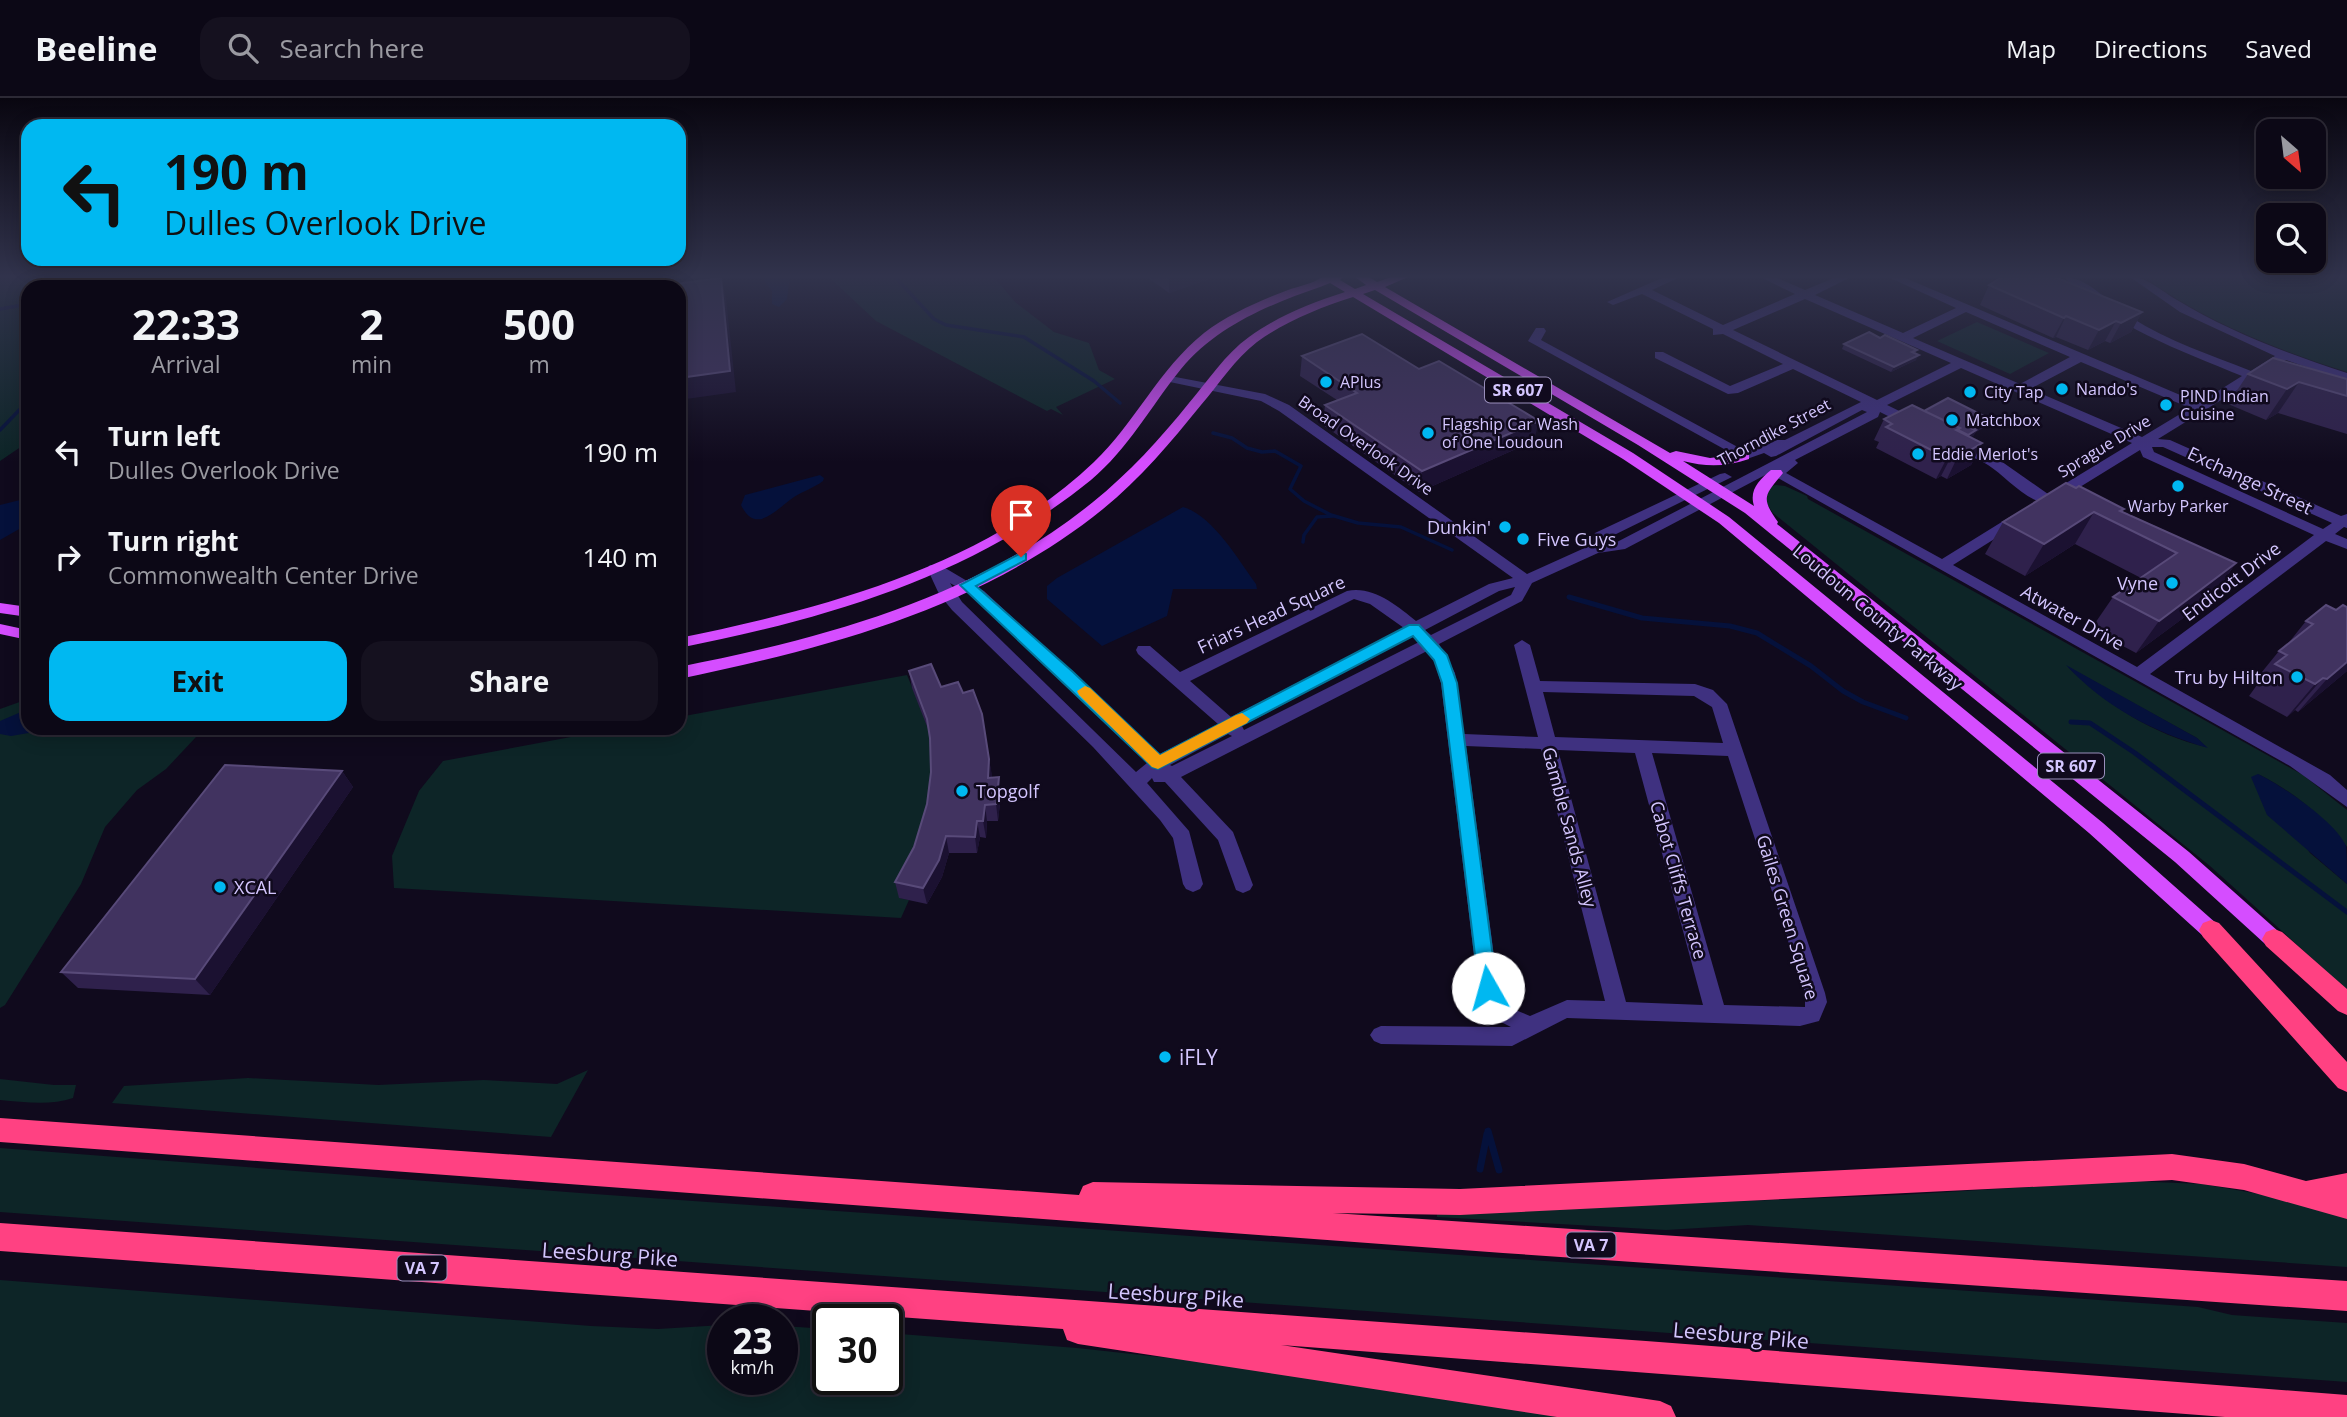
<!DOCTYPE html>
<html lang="en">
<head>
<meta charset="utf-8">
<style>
	:root { --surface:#0c0816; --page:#15111f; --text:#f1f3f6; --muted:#9a9aa1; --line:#2c2935; --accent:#00b8f1 }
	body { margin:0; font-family:"Open Sans",sans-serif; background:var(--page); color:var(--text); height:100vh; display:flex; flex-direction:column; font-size:26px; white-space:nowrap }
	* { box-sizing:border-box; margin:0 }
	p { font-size:23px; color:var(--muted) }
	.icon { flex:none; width:38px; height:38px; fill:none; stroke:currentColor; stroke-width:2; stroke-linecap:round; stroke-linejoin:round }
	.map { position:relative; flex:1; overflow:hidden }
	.panel { position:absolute; left:21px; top:182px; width:665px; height:455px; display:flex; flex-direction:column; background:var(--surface); border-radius:21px; box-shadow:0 4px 18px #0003,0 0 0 2px var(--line) }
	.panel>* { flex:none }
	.hud { position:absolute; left:21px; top:21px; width:665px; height:147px; border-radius:21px; box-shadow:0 4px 18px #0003,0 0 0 2px var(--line); background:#00b8f1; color:#111; overflow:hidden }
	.needle { width:46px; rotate:152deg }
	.controls { position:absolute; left:2256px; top:21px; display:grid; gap:14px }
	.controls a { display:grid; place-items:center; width:70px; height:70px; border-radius:14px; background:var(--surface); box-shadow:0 4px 18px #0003,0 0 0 2px var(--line); font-size:35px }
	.speed { position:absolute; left:707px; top:1206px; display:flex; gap:14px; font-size:35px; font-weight:700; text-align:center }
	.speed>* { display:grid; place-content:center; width:91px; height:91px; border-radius:50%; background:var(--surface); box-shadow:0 4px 18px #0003,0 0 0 2px var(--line); line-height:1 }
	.speed small { font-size:18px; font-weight:400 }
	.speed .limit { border:4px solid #111; border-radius:10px; background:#fff; color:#111 }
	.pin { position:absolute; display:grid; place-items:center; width:60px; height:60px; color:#fff; margin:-72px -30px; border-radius:50% 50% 50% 0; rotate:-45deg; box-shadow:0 0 7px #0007 }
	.pin .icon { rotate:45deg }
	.me { position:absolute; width:77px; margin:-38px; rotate:353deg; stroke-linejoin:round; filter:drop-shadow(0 0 5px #0008) }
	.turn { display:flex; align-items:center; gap:24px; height:147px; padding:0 28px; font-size:32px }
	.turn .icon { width:91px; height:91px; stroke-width:2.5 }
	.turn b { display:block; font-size:49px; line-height:60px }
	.eta { display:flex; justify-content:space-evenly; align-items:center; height:119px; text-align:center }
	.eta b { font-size:42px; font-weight:700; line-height:49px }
	.primary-button { display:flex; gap:14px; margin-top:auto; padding:14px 28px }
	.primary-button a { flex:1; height:80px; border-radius:21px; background:var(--accent); color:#111; font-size:28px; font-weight:700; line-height:80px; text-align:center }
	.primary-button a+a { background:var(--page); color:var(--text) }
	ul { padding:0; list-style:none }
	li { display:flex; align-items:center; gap:21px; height:105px; padding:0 28px }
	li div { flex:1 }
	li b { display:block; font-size:26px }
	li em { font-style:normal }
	header { display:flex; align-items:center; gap:42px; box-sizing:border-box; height:98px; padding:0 35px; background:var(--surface); border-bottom:2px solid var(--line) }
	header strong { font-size:33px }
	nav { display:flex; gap:38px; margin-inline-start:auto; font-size:24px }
	.search { width:490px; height:63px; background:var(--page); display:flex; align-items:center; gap:18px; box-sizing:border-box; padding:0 24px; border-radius:21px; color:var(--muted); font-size:26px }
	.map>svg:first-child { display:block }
	.green { fill:#0d2527; fill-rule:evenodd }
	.water { fill:#05113b }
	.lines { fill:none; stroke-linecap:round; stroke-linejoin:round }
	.stream-far2 { stroke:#05113b; stroke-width:3.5 }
	.stream-far1 { stroke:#05113b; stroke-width:5 }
	.stream { stroke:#05113b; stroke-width:7 }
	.minor { fill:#3f3180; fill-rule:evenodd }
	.major { fill:#d54dff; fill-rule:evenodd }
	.highway { fill:#ff4182; fill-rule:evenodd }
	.wall { fill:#2f214c }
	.shaded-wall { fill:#1b1131 }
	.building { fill:#413360; stroke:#584a79; stroke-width:2 }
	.route { fill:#00b8f1; stroke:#00789d; stroke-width:2 }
	.slow { fill:#f59e0b }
	.poi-dot { fill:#00b8f1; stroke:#100a1d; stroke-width:2.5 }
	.labels { text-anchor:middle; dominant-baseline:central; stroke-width:5; stroke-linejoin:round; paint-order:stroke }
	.far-poi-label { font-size:16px; fill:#d4c6ff; stroke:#100a1d; text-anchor:start }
	.shield { fill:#100a1d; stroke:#998ebb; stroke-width:2 }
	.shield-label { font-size:16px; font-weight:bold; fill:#d4c6ff }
	.far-street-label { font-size:16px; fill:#d4c6ff; stroke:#100a1d }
	.street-label { font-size:18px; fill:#d4c6ff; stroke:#100a1d }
	.poi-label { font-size:18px; fill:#d4c6ff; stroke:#100a1d; text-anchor:end }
	.near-poi-label { font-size:21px; fill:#d4c6ff; stroke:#100a1d; text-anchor:start }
	.near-street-label { font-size:21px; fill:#d4c6ff; stroke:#100a1d }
</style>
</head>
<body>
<header>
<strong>Beeline</strong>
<div class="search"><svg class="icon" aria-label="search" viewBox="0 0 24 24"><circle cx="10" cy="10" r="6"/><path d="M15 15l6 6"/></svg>Search here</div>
<nav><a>Map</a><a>Directions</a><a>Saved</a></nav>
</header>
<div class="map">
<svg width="2347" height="1319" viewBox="0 0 2347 1319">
	<rect width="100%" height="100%" fill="#100a1d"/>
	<path class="green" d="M0,179H402L360,189H28V344L0,363Z
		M829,179H994L1015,204L1054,234L1089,245L1099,272L1115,281L1056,309L1063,317L1051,311L1047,313L876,223Z
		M2144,179H2347V274C2275,251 2206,224 2144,179Z
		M1977,224L2049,255L2010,276L1937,243Z
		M1776,387L1785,388L1807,398L1808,401L2303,677L2347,712V749C2324,719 2293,693 2258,676L2310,755L2347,786V892L2210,768L1773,415L1765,403L1768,389ZM2068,569L2197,640L2206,649C2154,637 2106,606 2068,569Z
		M907,577C922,613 941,651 934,691C927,726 910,765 900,800L909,802L901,820L394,790L392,758L419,693L443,663L619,630H679V619Z
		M28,601V630H173L196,639L166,671L137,692L105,729L81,786L5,907L0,910V611Z
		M588,972L551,1039L112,1005L124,988L248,980L378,987L484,982L557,986Z
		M0,981L54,987H76L73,1000C50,1008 24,1004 0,1002Z
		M0,1050L580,1095L2198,1209L2232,1217L2347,1225V1284L0,1114Z
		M2130,1083L2202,1086L2265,1097L2347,1120V1169L1748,1127L1666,1132L1437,1119V1115L1899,1097Z
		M0,1182L591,1228L658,1231L723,1227V1281H782V1228L828,1231V1281H887V1235L1077,1250L1333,1278L1585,1319H0Z"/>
	<path class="water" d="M761,179H790L787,201L779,209L772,206V193Z
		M820,377L824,380L823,383C814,390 803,393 794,399C776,411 756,438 741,407L745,397Z
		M28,400V426L0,442V407Z
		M1183,409C1212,417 1238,461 1256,486L1257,491H1173L1167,518L1102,548L1047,501V488L1057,480Z
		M2066,567L2197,640L2208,650C2153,634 2105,609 2066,567Z
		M28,611V630H58L11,638L0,636V623Z
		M2258,676C2281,687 2336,724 2346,748C2347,758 2347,776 2347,786L2267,717L2251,679Z"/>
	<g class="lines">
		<path class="stream-far2" d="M895,179L934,221L946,227L1024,239L1094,283L1120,305
			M0,211L28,206
			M0,332L28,303
			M1213,335L1232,340L1247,350L1262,354L1275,353L1301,368L1290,391L1304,403L1331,417L1358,425L1401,429L1452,452
			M1303,444L1304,437L1317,419L1333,418"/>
		<path class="stream-far1" d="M1569,499L1642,520L1730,528L1757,535L1811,568L1843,593L1863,604L1906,620
			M2071,624L2090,625L2135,655L2347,814"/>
		<path class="stream" d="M1488,1033L1499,1072
			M1480,1071L1487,1036"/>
		<path class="minor" d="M1664,179H1680L1652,192L1723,227L1795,196L1760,179H1775L1805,192L1836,179H1851L1815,197L1903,235L1956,210L1888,179H1903L2199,305L2242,278C2179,252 2113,229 2064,179C2089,179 2110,207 2132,220C2168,243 2211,257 2251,273L2275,258L2180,214L2130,179C2148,179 2161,193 2177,202C2230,234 2288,256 2347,275V283L2286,262L2261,277L2265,281L2263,284L2252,283L2158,341L2170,342L2341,418L2347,416V430L2344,429L2335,436L2347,441V451L2326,443L2150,576L2330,677L2347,692V709L2290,668L1769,375L1625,451L1598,455L1532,485L1522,503L1439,546L1455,575L1464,636L1538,639L1514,547L1522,542L1530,547L1540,583L1695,586L1713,592L1727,606L1825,895L1827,904L1819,923L1800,928L1567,920L1512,948L1381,946L1374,943L1370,937L1374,931L1381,928L1511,929L1499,923L1478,890L1441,585L1435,565L1427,553L1181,679L1233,734L1253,787L1250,792L1243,795L1236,792L1218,742L1165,684H1154L1152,680L1147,685L1189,733L1203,786L1200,791L1193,794L1186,791L1183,786L1173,740L1160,722L1093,649L952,512L939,496L927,470L930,467H940L984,493L1160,656L1218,626L1138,556L1136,552L1138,548H1150L1180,574L1347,493C1372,487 1398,508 1416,523L1489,486L1513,480L1279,313L1261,303L1165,283V277L1265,296L1289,307L1527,476L1589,448L1595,435L1720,376L1725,375L1732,379L1606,441L1605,445L1617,444L1867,314L1862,312L1776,358L1771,359L1764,355L1744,362L1528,243L1536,230H1544L1546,233L1541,242L1745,353L1776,342H1785L1861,304L1793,271L1738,295L1728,296L1655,260V254H1663L1730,288L1783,266L1723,236L1713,237V231L1642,196L1613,207L1607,204ZM1805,201L1951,265L1877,302L1733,232ZM1966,214L2070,259L2020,286L1913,240ZM2081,264L2190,310L2142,339L2030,291ZM1961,270L2132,345L2048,396L1998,361L1961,343L1956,342L1949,346C1960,356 1976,359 1988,367C2006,378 2031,410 2054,405L2140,352L2143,359L2314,437L2137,569L1953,467L2023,423L2025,420L2023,417H2013L1942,461L1786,375L1798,365L1795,362L1878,319L1880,314L1910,329H1920V323L1887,307ZM2152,349H2163L2332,425L2323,431L2154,354ZM950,485L974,499L1147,665L1136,674L962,504ZM1515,489L1511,497L1431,537L1425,532L1499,493ZM1354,501L1370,506L1404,530L1231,619L1190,583ZM1413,538L1419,544L1244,632L1242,628ZM1543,594L1694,598L1712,609L1723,645L1555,639ZM1228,636L1232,638L1172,668L1170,667ZM1466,648L1541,651L1605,903L1567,902L1530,918L1513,911L1498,888ZM1558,652L1635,655L1703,907L1626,904ZM1652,655L1728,658L1805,895V909L1724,907Z"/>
		<path class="major" d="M1322,179H1343L1340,182L1355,191L1366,187L1355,179H1369L1377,184L1391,179H1408L1385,189L1670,355L1676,353L1710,360L1749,355V361C1726,369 1706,369 1683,363L1754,408C1749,392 1759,382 1771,372H1781L1783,375C1765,397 1760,399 1778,424L1777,426L2189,754L2289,843L2292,849L2289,855L2282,857L2275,855L2175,764L1745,415L1638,347L1375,192L1363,196L1633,355L1729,419L2103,725L2226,834L2229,840L2226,846L2219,848L2212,846L2089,735L1719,425L1623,361L1353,199C1319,210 1286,223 1257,244C1235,261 1219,286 1201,307C1171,344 1140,381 1103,411C982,509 829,550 679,581V569C825,540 975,500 1093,404C1129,375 1160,341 1189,305C1208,283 1225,256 1249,239C1278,218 1311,205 1345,194L1330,185L1320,189C1268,207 1217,228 1181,271C1151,308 1128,351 1091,382C973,478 826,521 679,550V540C822,511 985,468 1094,364C1135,325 1159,271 1204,235C1229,216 1259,203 1288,192C1299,188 1315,185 1322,179Z
			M0,505L28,509V519L0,515Z
			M0,526L28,532V542L0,536Z"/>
		<path class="highway" d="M2211,822L2219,825L2347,964V994L2338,990L2203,839L2199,832L2203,825Z
			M2274,831L2282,834L2347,891V917L2338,913L2266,848L2262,841L2266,834Z
			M0,1020L1079,1097L1083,1088L1093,1084L1460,1091L2172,1056L2244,1066L2306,1083L2347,1075V1121L2244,1092L2172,1082L1460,1117L1333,1115L2347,1183V1213L1503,1155L0,1044Z
			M0,1125L1646,1243L2347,1297V1319H2225L1281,1247L1660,1303L1671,1308L1676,1319H1557L1078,1246L1067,1242L1063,1231L0,1153Z"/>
	</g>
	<path class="wall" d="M1147,179H1215L1169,195Z
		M1989,187L2142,214L2131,234L2110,245L2105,243L2088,252L2056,239L2053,240L1980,207Z
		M1880,240L1917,252L1915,256L1916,262L1891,274L1842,251L1844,246Z
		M1302,258L1534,343L1419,394L1323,327L1325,307L1337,302L1300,278Z
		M2248,276L2347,281V336L2278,315L2266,322L2228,306Z
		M1924,313L1987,322L1986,328L1976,334L1973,338L1970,339L1982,345L1971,367L1947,381L1941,378L1936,381L1876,350L1879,344L1874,342L1884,321Z
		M2124,411L2122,413L2236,465L2213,498L2136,555L2091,531L2113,499L2141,480L2075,446L2025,478L1985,456L2003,424Z
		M2326,507L2347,573L2298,614L2295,612L2287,619L2249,598L2257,587L2253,585L2279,553L2286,548L2306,523Z
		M909,573L941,589L989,661L992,680L999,679L1001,696L998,723H987L986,740L980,739L977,755H949L942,779L927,806L899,800L895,784L914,749L927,706L931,674L930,636L912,590Z
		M342,673L353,689L210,897L78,890L61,874Z"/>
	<path class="shaded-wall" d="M1171,179H1215L1169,195V180Z
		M721,180L726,200L736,294L679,302V280Z
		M2142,214L2131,234L2110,245L2121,225Z
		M2066,218L2056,239L2053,240L2064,220Z
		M2116,223L2105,243L2088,252L2099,232Z
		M1919,257L1916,262L1891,274L1894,269Z
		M2299,284L2278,315L2266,322L2287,291Z
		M1988,320L1986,324L1988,323L1986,328L1976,334L1973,338L1965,342L1968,337L1973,331Z
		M1539,323L1534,343L1419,394L1422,373Z
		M1982,345L1971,367L1947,381L1957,360Z
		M1952,357L1941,378L1936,381L1947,360Z
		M2094,414L2075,446L2025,478L2044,446Z
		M2236,465L2213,498L2136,555L2159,523Z
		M2347,564V573L2298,614L2327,581Z
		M2323,580L2295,612L2287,619L2315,586Z
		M989,661L992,677L990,696L988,680Z
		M342,673L353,689L210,897L195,881Z
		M999,679L1001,696L998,723L996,706Z
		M985,707L987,723L986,740L983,723Z
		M977,723L980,739L977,755L975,739Z
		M946,738L949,755L942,779L927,806L923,790Z"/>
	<path class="building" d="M2002,179H2055L2142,214L2121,225L2116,223L2099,232L2066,218L2064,220L1989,187Z
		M721,180L730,273L679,280V189H653Z
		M1869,234L1880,240L1885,237L1917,252L1912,254L1919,257L1894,269L1844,246Z
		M1362,236L1419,271L1439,263L1539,323L1422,373L1325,307L1357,295L1302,258Z
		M2273,260L2347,281V298L2299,284L2287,291L2248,276Z
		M1948,300L1988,320L1985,321L1988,323L1973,331L1976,332L1968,337L1958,332L1960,330L1924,313Z
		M1912,307L1960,330L1956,332L1982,345L1957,360L1952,357L1947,360L1886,329L1892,326L1884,321Z
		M2066,385L2076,390L2079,388L2124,411L2120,413L2236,465L2159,523L2113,499L2177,455L2094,414L2044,446L2003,424Z
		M2326,507L2336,512L2343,507L2347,509V564L2327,581L2323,580L2315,586L2275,566L2287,557L2279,553L2313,526L2306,523Z
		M931,566L941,589L958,584L963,595L973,592L982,616L989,661L988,680L999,679L996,706L985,707L983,723H977L975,739L946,738L939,762L923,790L895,784L914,749L927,706L931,674L930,640L927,621L909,573Z
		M225,667L342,673L195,881L61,874Z"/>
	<linearGradient id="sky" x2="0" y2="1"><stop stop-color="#090610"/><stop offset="0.49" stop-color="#31334c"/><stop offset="1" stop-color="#31334c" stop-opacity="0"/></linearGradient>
	<rect width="2347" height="364" fill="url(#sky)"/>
	<path class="route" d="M1021,455L1026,456V462L976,488L1073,574L1160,657L1409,527H1419L1447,557L1457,585L1497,890L1495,895L1488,898L1481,895L1479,890L1442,585L1434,562L1413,538L1158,671L1152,669L960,487Z"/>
	<path class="slow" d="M1085,588L1090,590L1160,657L1236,617L1242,615L1250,621L1247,625L1158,671L1152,669L1079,597L1077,593Z"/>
	<g class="poi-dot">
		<circle cx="1326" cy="284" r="7"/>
		<circle cx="2062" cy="291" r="7"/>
		<circle cx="1970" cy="294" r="7"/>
		<circle cx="2166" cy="307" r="7"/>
		<circle cx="1952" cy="322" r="7"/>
		<circle cx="1428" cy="335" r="7"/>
		<circle cx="1918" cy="356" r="7"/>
		<circle cx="2178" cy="388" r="7"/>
		<circle cx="1505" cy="429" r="7"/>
		<circle cx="1523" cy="441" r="7"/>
		<circle cx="2172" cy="485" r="7"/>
		<circle cx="2297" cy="579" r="7"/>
		<circle cx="962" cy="693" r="7"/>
		<circle cx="220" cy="789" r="7"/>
		<circle cx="1165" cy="959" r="7"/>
	</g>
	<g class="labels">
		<g class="far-poi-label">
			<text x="1340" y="284">APlus</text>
			<text x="2076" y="291">Nando's</text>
			<text x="1984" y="294">City Tap</text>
			<text x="2180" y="298">PIND Indian<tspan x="2180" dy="18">Cuisine</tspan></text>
			<text x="1966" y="322">Matchbox</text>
			<text x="1442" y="326">Flagship Car Wash<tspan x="1442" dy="18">of One Loudoun</tspan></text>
			<text x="1932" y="356">Eddie Merlot's</text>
			<text x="2178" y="408" text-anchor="middle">Warby Parker</text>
		</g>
		<g class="shield">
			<rect x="1485" y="279.5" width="66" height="25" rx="5"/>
			<rect x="2038" y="655.5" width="66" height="25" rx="5"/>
			<rect x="1566.5" y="1134.5" width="49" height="25" rx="5"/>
			<rect x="397.5" y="1157.5" width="49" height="25" rx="5"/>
		</g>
		<g class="shield-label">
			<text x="1518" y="292">SR 607</text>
			<text x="2071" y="668">SR 607</text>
			<text x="1591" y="1147">VA 7</text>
			<text x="422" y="1170">VA 7</text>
		</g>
		<g class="far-street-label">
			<text transform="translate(1774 334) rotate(-28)">Thorndike Street</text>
			<text transform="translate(1366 347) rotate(35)">Broad Overlook Drive</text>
			<text transform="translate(2104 348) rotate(-31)">Sprague Drive</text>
		</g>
		<g class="street-label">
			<text transform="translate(2250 382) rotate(25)">Exchange Street</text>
			<text transform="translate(2231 483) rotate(-37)">Endicott Drive</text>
			<text transform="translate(1271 516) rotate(-25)">Friars Head Square</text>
			<text transform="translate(1878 519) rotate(40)">Loudoun County Parkway</text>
			<text transform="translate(2073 519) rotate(29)">Atwater Drive</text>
			<text transform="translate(1570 729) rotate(75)">Gamble Sands Alley</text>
			<text transform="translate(1679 782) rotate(74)">Cabot Cliffs Terrace</text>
			<text transform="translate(1788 819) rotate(73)">Gailes Green Square</text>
		</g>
		<g class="poi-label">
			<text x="1491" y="429">Dunkin'</text>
			<text x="1537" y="441" text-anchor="start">Five Guys</text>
			<text x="2158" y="485">Vyne</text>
			<text x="2283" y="579">Tru by Hilton</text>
			<text x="976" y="693" text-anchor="start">Topgolf</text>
			<text x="234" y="789" text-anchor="start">XCAL</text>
		</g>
		<g class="near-poi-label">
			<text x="1179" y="959">iFLY</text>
		</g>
		<g class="near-street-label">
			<text transform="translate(610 1156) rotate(4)">Leesburg Pike</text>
			<text transform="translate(1176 1197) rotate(4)">Leesburg Pike</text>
			<text transform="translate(1741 1237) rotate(5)">Leesburg Pike</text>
		</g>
	</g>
</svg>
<div class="controls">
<a><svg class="needle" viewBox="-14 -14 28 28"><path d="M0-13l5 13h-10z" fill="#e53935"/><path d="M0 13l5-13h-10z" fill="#9a9aa1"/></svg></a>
<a><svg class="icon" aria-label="search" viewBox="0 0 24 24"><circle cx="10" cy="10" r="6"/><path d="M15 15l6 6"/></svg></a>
</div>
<div class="speed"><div>23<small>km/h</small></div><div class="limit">30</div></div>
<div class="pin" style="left:1021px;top:459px;background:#d93025"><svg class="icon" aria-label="arrive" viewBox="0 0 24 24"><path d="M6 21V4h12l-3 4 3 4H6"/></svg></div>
<svg class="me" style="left:1488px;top:890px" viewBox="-20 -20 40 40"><circle r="19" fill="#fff"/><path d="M0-13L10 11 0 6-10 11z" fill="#00b8f1"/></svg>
<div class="hud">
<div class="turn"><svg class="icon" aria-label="left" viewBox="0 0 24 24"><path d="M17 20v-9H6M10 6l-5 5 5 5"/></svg><div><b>190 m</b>Dulles Overlook Drive</div></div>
</div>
<section class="panel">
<div class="eta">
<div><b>22:33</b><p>Arrival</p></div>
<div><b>2</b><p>min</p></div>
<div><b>500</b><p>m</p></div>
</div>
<ul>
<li><svg class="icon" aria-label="left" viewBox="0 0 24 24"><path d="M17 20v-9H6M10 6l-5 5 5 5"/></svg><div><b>Turn left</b><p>Dulles Overlook Drive</p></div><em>190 m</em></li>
<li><svg class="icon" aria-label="right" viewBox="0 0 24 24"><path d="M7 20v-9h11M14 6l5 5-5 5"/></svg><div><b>Turn right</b><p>Commonwealth Center Drive</p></div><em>140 m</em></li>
</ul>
<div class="primary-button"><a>Exit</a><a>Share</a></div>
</section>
</div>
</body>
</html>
